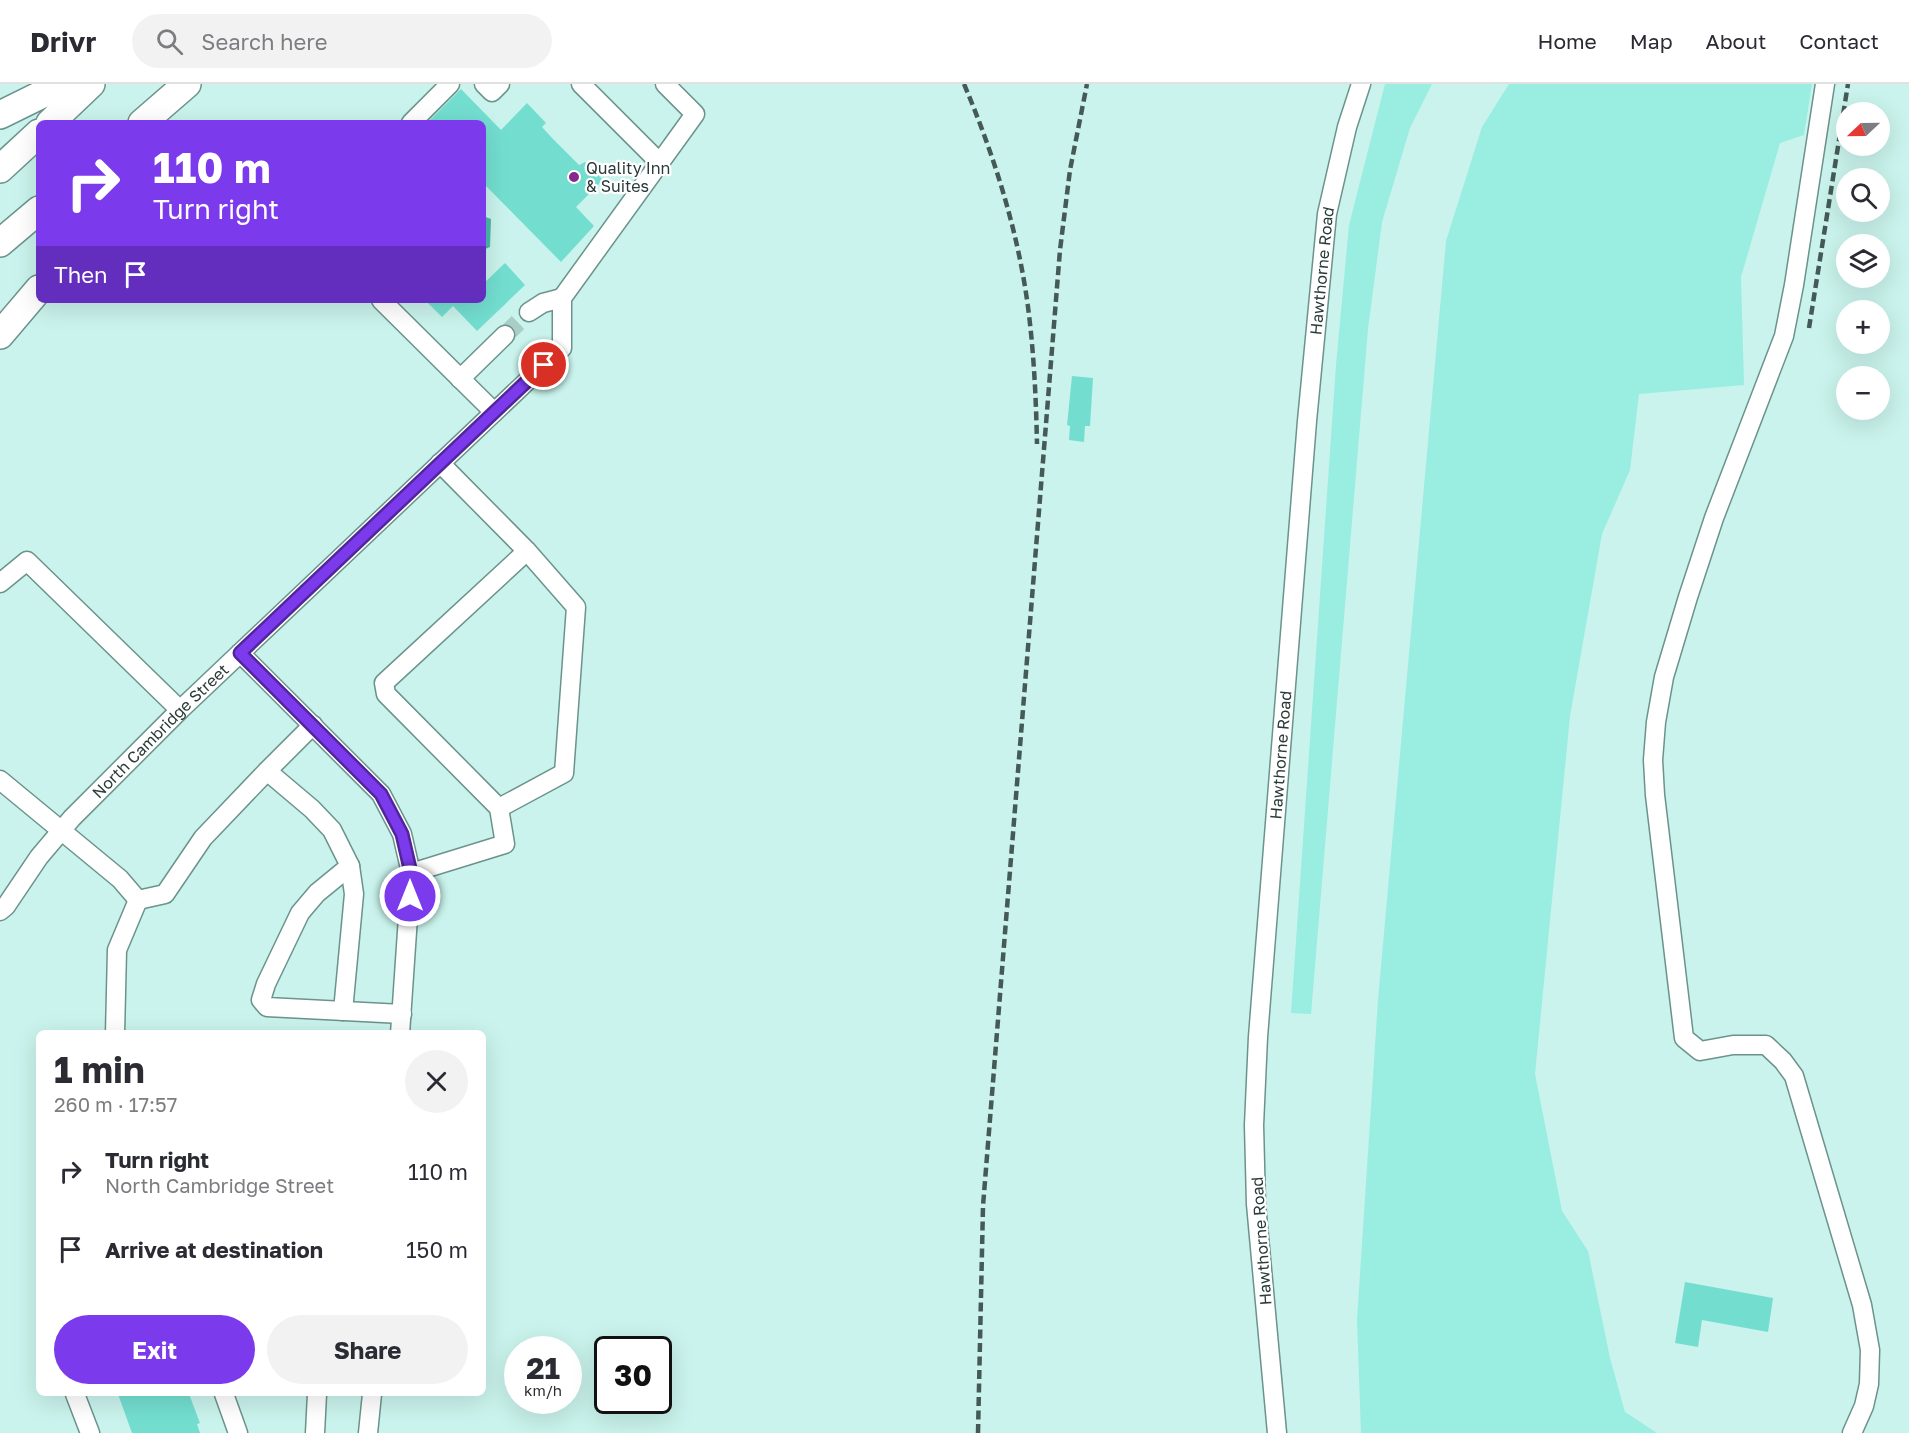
<!DOCTYPE html>
<html lang="en">
<head>
<meta charset="utf-8">
<style>
	:root { --surface:#fff; --page:#f2f2f3; --text:#2b2b33; --muted:#7c7c81; --line:#e1e1e2; --accent:#7c3aed }
	body { margin:0; font-family:"Golos Text",sans-serif; background:var(--page); color:var(--text); height:100vh; display:flex; flex-direction:column; font-size:22px; white-space:nowrap }
	* { box-sizing:border-box; margin:0 }
	p { font-size:20px; color:var(--muted) }
	.icon { flex:none; width:33px; height:33px; fill:none; stroke:currentColor; stroke-width:2; stroke-linecap:round; stroke-linejoin:round }
	.map { position:relative; flex:1; overflow:hidden }
	.details { position:absolute; left:36px; top:946px; width:450px; height:366px; display:flex; flex-direction:column; background:var(--surface); border-radius:9px; box-shadow:0 6px 24px #0002 }
	.details>* { flex:none }
	.guide { position:absolute; left:36px; top:36px; width:450px; height:183px; border-radius:9px; box-shadow:0 6px 24px #0002; background:#7c3aed; color:#fff; overflow:hidden }
	.needle { width:39px; rotate:248deg }
	.buttons { position:absolute; left:1836px; top:18px; display:grid; gap:12px }
	.buttons a { display:grid; place-items:center; width:54px; height:54px; border-radius:50%; background:var(--surface); box-shadow:0 6px 24px #0002; font-size:30px }
	.speed { position:absolute; left:504px; top:1252px; display:flex; gap:12px; font-size:30px; font-weight:700; text-align:center }
	.speed>* { display:grid; place-content:center; width:78px; height:78px; border-radius:50%; background:var(--surface); box-shadow:0 6px 24px #0002; line-height:1 }
	.speed small { font-size:15px; font-weight:400 }
	.speed .limit { border:3px solid #111; border-radius:9px; background:#fff; color:#111 }
	.pin { position:absolute; display:grid; place-items:center; width:51px; height:51px; color:#fff; margin:-26px; border:3px solid #fff; border-radius:50%; box-shadow:0 2px 6px #0007 }
	.me { position:absolute; width:66px; margin:-33px; rotate:0deg; stroke-linejoin:round; filter:drop-shadow(0 0 4px #0008) }
	.turn { display:flex; align-items:center; gap:21px; height:126px; padding:0 18px; font-size:27px }
	.turn .icon { width:78px; height:78px; stroke-width:2.5 }
	.turn b { display:block; font-size:42px; line-height:51px }
	.then { display:flex; align-items:center; height:57px; padding:0 18px; background:#0003; gap:12px; font-size:22px }
	.round { display:grid; place-items:center; flex:none; width:63px; height:63px; border-radius:32px; background:var(--page) }
	.overview { display:flex; align-items:center; justify-content:space-between; height:102px; padding:0 18px }
	h1 { font-size:36px; font-weight:700; line-height:45px }
	.primary-button { display:flex; gap:12px; margin-top:auto; padding:12px 18px }
	.primary-button a { flex:1; height:69px; border-radius:36px; background:var(--accent); color:#fff; font-size:24px; font-weight:700; line-height:69px; text-align:center }
	.primary-button a+a { background:var(--page); color:var(--text) }
	ul { padding:0; list-style:none }
	li { display:flex; align-items:center; gap:18px; height:78px; padding:0 18px }
	li div { flex:1 }
	li b { display:block; font-size:22px }
	li em { font-style:normal }
	header { display:flex; align-items:center; gap:36px; box-sizing:border-box; height:84px; padding:0 30px; background:var(--surface); border-bottom:2px solid var(--line) }
	header strong { font-size:28px }
	nav { display:flex; gap:33px; margin-inline-start:auto; font-size:21px }
	.search { width:420px; height:54px; background:var(--page); display:flex; align-items:center; gap:15px; box-sizing:border-box; padding:0 21px; border-radius:33px; color:var(--muted); font-size:22px }
	.map>svg:first-child { display:block }
	.green { fill:#9aede1 }
	.water { fill:#4bb8ab }
	.building { fill:#73ded0 }
	.lines { fill:none; stroke-linecap:round; stroke-linejoin:round }
	.minor-tunnel { stroke:#a9cec8; stroke-width:18; stroke-dasharray:18 9; stroke-linecap:butt }
	.minor-casing { stroke:#6b938c; stroke-width:21 }
	.highway-casing { stroke:#6b938c; stroke-width:30 }
	.minor { stroke:#fff; stroke-width:18 }
	.highway { stroke:#fff; stroke-width:27 }
	.rail { stroke:#455a57; stroke-width:4.5; stroke-dasharray:9 4.5; stroke-linecap:butt }
	.route-casing { stroke:#51269a; stroke-width:15 }
	.route { stroke:#7c3aed; stroke-width:10 }
	.poi-dot { fill:#88268f; stroke:#fff; stroke-width:2 }
	.labels { text-anchor:middle; dominant-baseline:central; stroke-width:4.5; stroke-linejoin:round; paint-order:stroke }
	.poi-label { font-size:16px; fill:#2b3b39; stroke:#fff; text-anchor:start }
	.street-label { font-size:16px; fill:#2b3b39; stroke:#fff }
</style>
</head>
<body>
<header>
<strong>Drivr</strong>
<div class="search"><svg class="icon" aria-label="search" viewBox="0 0 24 24"><circle cx="10" cy="10" r="6"/><path d="M15 15l6 6"/></svg>Search here</div>
<nav><a>Home</a><a>Map</a><a>About</a><a>Contact</a></nav>
</header>
<div class="map">
<svg width="1909" height="1349" viewBox="0 0 1909 1349">
	<rect width="100%" height="100%" fill="#c9f3ec"/>
	<path class="green" d="M1385,0H1432L1410,44L1382,138L1368,245L1311,930L1291,929L1336,281L1349,141Z
		M1509,0H1812L1804,51L1780,59L1741,193L1744,301L1639,310L1630,386L1602,450L1570,632L1535,990L1562,1127L1588,1167L1610,1274L1625,1328L1657,1349H1361L1357,1236L1378,916L1446,157L1482,43Z"/>
	<path class="water" d="M483,132L491,135L490,163L483,166Z"/>
	<path class="building" d="M461,5L501,46L527,19L546,39L542,43L553,55L579,81L585,78L603,96L576,123L594,142L561,178L483,99V39H427Z
		M505,179L525,201L477,247L453,222L442,233L425,216H483V200Z
		M1072,292L1093,294L1090,342H1085L1084,358L1069,356L1070,342L1067,341Z
		M1685,1198L1773,1214L1768,1248L1702,1236L1698,1263L1675,1259Z
		M118,1310H189L200,1339L197,1340L200,1349H132Z"/>
	<g class="lines">
		<path class="minor-tunnel" d="M505,251L529,228"/>
		<defs>
			<g id="minor">
				<path d="M484,0L492,8L500,0"/>
				<path d="M581,0L660,79"/>
				<path d="M1825,0L1794,201L1784,252L1714,434L1688,513L1664,593L1656,638L1653,676L1655,711L1684,954L1700,967L1733,961H1766L1783,977L1794,992L1862,1221L1870,1266L1869,1300L1864,1322L1852,1349"/>
				<path d="M411,39L450,0"/>
				<path d="M381,216L494,328"/>
				<path d="M529,228L543,219L562,214"/>
				<path d="M460,295L505,251"/>
				<path d="M0,499L27,477L180,626"/>
				<path d="M240,569L381,710L402,750L411,789L400,950"/>
				<path d="M313,641L267,687L312,725L332,746L350,782L317,809L300,829L266,900L261,916L267,923L402,930"/>
				<path d="M0,696L120,795L138,816L165,810L203,754L267,687"/>
				<path d="M499,724L564,689L576,523L527,467"/>
				<path d="M411,789L505,760L499,724L386,610L384,599L527,467L440,379"/>
				<path id="s1" d="M0,827L6,822L39,773L72,734L180,626L562,264V214L695,30L665,0"/>
				<path d="M343,927L354,810L350,782"/>
				<path d="M115,950L117,866L138,816"/>
				<path d="M75,1310L90,1349"/>
				<path d="M224,1310L238,1349"/>
				<path d="M315,1349L317,1310"/>
				<path d="M368,1349L372,1310"/>
				<path id="s2" d="M1277,1349L1256,1120L1254,1041L1258,953L1307,337L1327,130L1347,43L1361,0"/>
			</g>
			<path id="highway" d="M0,31L63,0
				M50,39L91,0
				M142,39L187,0
				M0,85L39,49
				M0,159L39,126
				M0,251L39,205"/>
		</defs>
		<use href="#minor" class="minor-casing"/>
		<use href="#highway" class="highway-casing"/>
		<use href="#minor" class="minor"/>
		<use href="#highway" class="highway"/>
		<path class="rail" d="M964,0C994,71 1018,147 1028,223C1034,269 1036,314 1037,360
			M1809,244L1848,0
			M978,1349L983,1122L1060,166L1070,86L1087,0"/>
	</g>
	<g class="lines">
		<defs>
			<path id="route" d="M410,812L411,789L402,750L381,710L240,569L544,281"/>
		</defs>
		<use href="#route" class="route-casing"/>
		<use href="#route" class="route"/>
	</g>
	<circle class="poi-dot" cx="574" cy="93" r="6"/>
	<g class="labels">
		<g class="poi-label">
			<text x="586" y="84">Quality Inn<tspan x="586" dy="18">&amp; Suites</tspan></text>
		</g>
		<g class="street-label">
			<text stroke="none"><textPath href="#s2" startOffset="1166">Hawthorne Road</textPath></text>
			<text stroke="none"><textPath href="#s1" startOffset="242">North Cambridge Street</textPath></text>
			<text stroke="none"><textPath href="#s2" startOffset="680">Hawthorne Road</textPath></text>
			<text transform="translate(1261 1157) rotate(-94)">Hawthorne Road</text>
		</g>
	</g>
</svg>
<div class="buttons">
<a><svg class="needle" viewBox="-14 -14 28 28"><path d="M0-13l5 13h-10z" fill="#e53935"/><path d="M0 13l5-13h-10z" fill="#7c7c81"/></svg></a>
<a><svg class="icon" aria-label="search" viewBox="0 0 24 24"><circle cx="10" cy="10" r="6"/><path d="M15 15l6 6"/></svg></a>
<a><svg class="icon" aria-label="layers" viewBox="0 0 24 24"><path d="M12 4l9 5-9 5-9-5zM3 14l9 5 9-5"/></svg></a>
<a>+</a>
<a>−</a>
</div>
<div class="speed"><div>21<small>km/h</small></div><div class="limit">30</div></div>
<div class="pin" style="left:544px;top:281px;background:#d93025"><svg class="icon" aria-label="arrive" viewBox="0 0 24 24"><path d="M6 21V4h12l-3 4 3 4H6"/></svg></div>
<svg class="me" style="left:410px;top:812px" viewBox="-20 -20 40 40"><circle r="17" fill="#7c3aed" stroke="#fff" stroke-width="3"/><path d="M0-11L8 9 0 5-8 9z" fill="#fff"/></svg>
<div class="guide">
<div class="turn"><svg class="icon" aria-label="right" viewBox="0 0 24 24"><path d="M7 20v-9h11M14 6l5 5-5 5"/></svg><div><b>110 m</b>Turn right</div></div>
<div class="then">Then<svg class="icon" aria-label="arrive" viewBox="0 0 24 24"><path d="M6 21V4h12l-3 4 3 4H6"/></svg></div>
</div>
<section class="details">
<div class="overview"><div><h1>1 min</h1><p>260 m · 17:57</p></div><a class="round"><svg class="icon" aria-label="close" viewBox="0 0 24 24"><path d="M6 6l12 12M18 6L6 18"/></svg></a></div>
<ul>
<li><svg class="icon" aria-label="right" viewBox="0 0 24 24"><path d="M7 20v-9h11M14 6l5 5-5 5"/></svg><div><b>Turn right</b><p>North Cambridge Street</p></div><em>110 m</em></li>
<li><svg class="icon" aria-label="arrive" viewBox="0 0 24 24"><path d="M6 21V4h12l-3 4 3 4H6"/></svg><div><b>Arrive at destination</b></div><em>150 m</em></li>
</ul>
<div class="primary-button"><a>Exit</a><a>Share</a></div>
</section>
</div>
</body>
</html>
